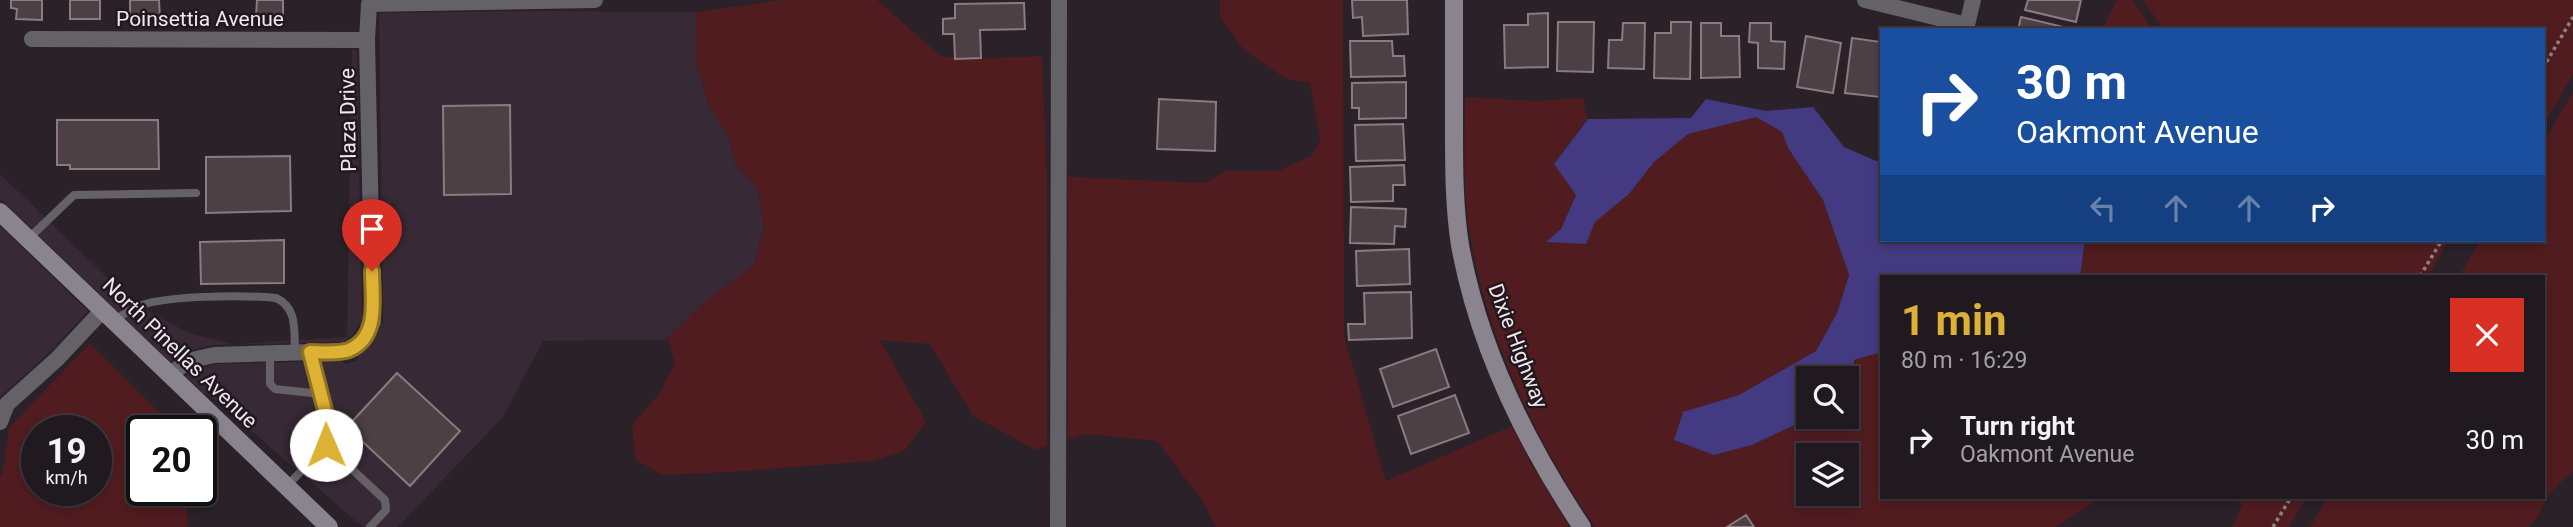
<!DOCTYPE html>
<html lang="en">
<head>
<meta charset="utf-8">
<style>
	:root { --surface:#20191f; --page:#282228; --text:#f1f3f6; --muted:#a2a0a4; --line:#3d383d; --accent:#ddb133 }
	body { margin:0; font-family:Roboto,sans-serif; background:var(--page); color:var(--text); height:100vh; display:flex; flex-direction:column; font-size:26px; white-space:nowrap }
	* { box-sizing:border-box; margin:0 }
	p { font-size:23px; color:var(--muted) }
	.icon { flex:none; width:38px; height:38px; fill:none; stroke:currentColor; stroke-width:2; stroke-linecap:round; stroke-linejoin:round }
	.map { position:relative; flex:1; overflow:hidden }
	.drawer { position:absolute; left:1880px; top:275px; width:665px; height:224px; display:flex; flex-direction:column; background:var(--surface); border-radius:0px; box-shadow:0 4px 10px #0003,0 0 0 2px var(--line) }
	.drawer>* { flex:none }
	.hud { position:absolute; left:1880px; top:28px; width:665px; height:214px; border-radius:0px; box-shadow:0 4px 10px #0003,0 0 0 2px var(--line); background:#1a4fa0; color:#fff; overflow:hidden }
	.fabs { position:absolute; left:1796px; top:366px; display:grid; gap:14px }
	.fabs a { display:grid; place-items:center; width:63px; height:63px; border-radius:0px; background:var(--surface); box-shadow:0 4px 10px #0003,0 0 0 2px var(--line); font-size:35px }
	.speed { position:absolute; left:21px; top:415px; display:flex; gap:14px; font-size:35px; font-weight:700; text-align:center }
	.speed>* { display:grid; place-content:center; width:91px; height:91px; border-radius:50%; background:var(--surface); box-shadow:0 4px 10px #0003,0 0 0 2px var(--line); line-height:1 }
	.speed small { font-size:18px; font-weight:400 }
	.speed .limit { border:4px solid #111; border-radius:10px; background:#fff; color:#111 }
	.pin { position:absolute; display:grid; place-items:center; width:60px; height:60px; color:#fff; margin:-72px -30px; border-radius:50% 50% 50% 0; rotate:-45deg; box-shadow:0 0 7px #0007 }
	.pin .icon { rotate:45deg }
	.me { position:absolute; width:77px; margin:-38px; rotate:359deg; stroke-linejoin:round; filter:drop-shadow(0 0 5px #0008) }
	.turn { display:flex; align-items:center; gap:24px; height:147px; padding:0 21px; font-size:32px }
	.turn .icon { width:91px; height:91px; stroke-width:2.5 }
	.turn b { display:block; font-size:49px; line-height:60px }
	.lanes { display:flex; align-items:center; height:66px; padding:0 21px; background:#0003; justify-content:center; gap:35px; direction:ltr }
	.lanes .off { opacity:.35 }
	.round { display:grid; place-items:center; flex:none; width:74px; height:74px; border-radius:0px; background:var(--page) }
	.summary { display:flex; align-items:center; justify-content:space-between; height:119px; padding:0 21px }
	h1 { font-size:42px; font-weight:700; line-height:52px; color:var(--accent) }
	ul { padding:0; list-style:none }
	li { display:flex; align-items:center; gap:21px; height:91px; padding:0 21px }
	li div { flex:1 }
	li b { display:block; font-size:26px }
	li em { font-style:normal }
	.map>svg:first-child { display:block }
	.built { fill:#372935 }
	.green { fill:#501c20; fill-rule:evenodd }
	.water { fill:#443a81 }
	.building { fill:#4d4045; stroke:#8a7b80; stroke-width:2 }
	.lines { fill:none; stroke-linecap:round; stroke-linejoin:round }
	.path { stroke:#898288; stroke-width:3.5; stroke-dasharray:3.5 3.5; stroke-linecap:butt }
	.lane { stroke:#656267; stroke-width:8 }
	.street { stroke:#656267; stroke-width:16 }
	.secondary { stroke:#89848d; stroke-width:18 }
	.route-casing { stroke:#907321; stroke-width:18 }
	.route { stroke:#ddb133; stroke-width:12 }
	.labels { text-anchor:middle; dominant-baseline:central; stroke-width:5; stroke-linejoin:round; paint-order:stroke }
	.street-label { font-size:21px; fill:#efe9ee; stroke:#21181f }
</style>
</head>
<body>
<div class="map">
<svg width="2573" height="527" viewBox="0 0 2573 527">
	<rect width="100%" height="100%" fill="#2a2129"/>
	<path class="built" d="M537,11L696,12L697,66L709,104L729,138L735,164L758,189L764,227L754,265L704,303L665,340L543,341L503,417L398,527H363L207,393L204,394L185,376L196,369L216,364L342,361L345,364L358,360V355L371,346L383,322L379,13Z
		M352,50H357L362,320L353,335L343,342L214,345L189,351L170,362L0,198V174L135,304L191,334L234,344L347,337Z
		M0,226L88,311L49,353L0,397Z"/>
	<path class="green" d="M781,0H877L941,56L974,59L1042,56L1047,176V446L1036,450L973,416L930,344L880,340L926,422L904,451L871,461L731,472L662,475L635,459L632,425L659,394L675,363L667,338L704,303L754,265L764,227L758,189L735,164L729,138L709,104L697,66L696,12Z
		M1220,0H1343L1344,336L1386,481L1512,426L1530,462L1570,527H1216L1201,499L1157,441L1086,434L1068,439V177L1206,183L1225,171H1278L1311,156L1320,141L1310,83L1286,79L1244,50L1220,17Z
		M2117,0H2133L2153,30H2102Z
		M2143,0H2573V74L2543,127V30H2164Z
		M2573,91V471L2549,494L2538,517L2528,527H2310L2328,497H2543V276H2459L2481,240H2543V144Z
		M1465,97L1535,101L1583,98L1587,119L1554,164L1576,194L1561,229L1547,241L1595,222L1629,194L1654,162L1688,134L1756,117L1782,132L1788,148L1823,200L1849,275L1837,313L1816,351L1739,395L1683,412L1674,440L1715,455L1752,445L1811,417L1846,416V390L1854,384V360L1881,352V497H2101L2056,527H1595C1536,442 1489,342 1471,240C1462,193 1465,144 1465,97ZM1808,455H1846V494H1808Z
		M2085,240H2449L2428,276H2080Z
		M90,343L177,430H142V490H186L188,527H0V477L2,476L9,428ZM37,430H96V490H37Z
		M2233,497H2306L2289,527H2232L2242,504Z"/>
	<path class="water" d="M1706,99L1766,111L1813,107L1844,147L1881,163V240H2085L2080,276H1881V352L1854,360V384L1846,390V378H1808V416L1811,417L1752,445L1714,455L1674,440L1683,412L1739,395L1816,351L1837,313L1849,275L1823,200L1788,148L1782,132L1756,117L1688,134L1654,162L1629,194L1595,222L1586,244L1546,242L1561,229L1576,195L1554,164L1588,119L1691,118Z"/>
	<path class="building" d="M11,0H42V20L16,19L17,9L11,8Z
		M70,0H100V19H70Z
		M130,0H159L160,19H130Z
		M257,0H283V18L256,17Z
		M1352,0H1407L1408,34L1363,36L1362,17L1353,18Z
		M2028,0H2081L2076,22L2025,10Z
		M1024,3L1025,29L980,30L981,58L955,59L954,34H943V19L955,18V4Z
		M1548,13V67L1505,68L1504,25H1528V14Z
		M2021,17L2072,29V30H2018Z
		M1558,22H1594L1593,72L1557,71Z
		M1671,22H1691L1690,79L1654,78L1655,33H1671Z
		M1623,23H1645L1644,69L1608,68L1609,40H1622Z
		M1701,23H1721V36H1739L1740,77L1701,78Z
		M1750,23H1771V41L1785,42L1784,69L1758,68V43L1749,42Z
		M1806,36L1841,43L1833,93L1797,87Z
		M1852,38L1881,42L1880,97L1845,93Z
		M1350,41H1392L1393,56H1404L1405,76L1351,77Z
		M1406,82V118L1359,119V108H1352V83Z
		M1159,99L1216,102L1215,151L1157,149Z
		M510,105L511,194L444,195L443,106Z
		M57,120H158L159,169H70V165H57Z
		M1403,124L1405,160L1356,161L1355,125Z
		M290,156L291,211L206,213V157Z
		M1404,165L1405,185H1393V201L1351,202L1350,167Z
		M1351,207L1406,209L1405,227L1395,226L1394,244L1350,243Z
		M284,240V283L201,284L200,242Z
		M1409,249L1410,284L1357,286L1356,251Z
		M1411,292L1412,338L1349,340L1348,324H1365L1364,293Z
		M1436,349L1449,387L1393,407L1380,369Z
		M397,373L460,431L410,486L347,427Z
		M1455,395L1469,433L1411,454L1398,416Z
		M1746,515L1754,527H1727Z"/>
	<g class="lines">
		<path class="path" d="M2543,68L2573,17
			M2420,276L2442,240
			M2273,527L2291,497"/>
		<path class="lane" d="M28,239L74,195L196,193
			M113,321C120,317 128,311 136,307C163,295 245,295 276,298C298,308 294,332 295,353
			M310,352L329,422L326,445L385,500L386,510L370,527
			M270,353V384L275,389L321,394
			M287,486L326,445"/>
		<path class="street" d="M1865,0L1967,25L1973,0
			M32,39L367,40
			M169,374L192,360L214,355L347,351L362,341L373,322L367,40L369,4L595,0
			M0,422L7,404L57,359L102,311
			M1058,527L1059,0"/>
		<path class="secondary" d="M1454,0C1454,43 1454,85 1454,128C1454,167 1454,207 1460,245C1478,345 1526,443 1582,527
			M0,212L329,527"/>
	</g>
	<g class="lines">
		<defs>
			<path id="route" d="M326,445L328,422L310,352C321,352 338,354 349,350C380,337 372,298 372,271"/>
		</defs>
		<use href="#route" class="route-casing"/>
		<use href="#route" class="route"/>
	</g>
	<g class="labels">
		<g class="street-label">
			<text x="200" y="19">Poinsettia Avenue</text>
			<text transform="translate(348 120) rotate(-91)">Plaza Drive</text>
			<text transform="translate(1518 346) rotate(69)">Dixie Highway</text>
			<text transform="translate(180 353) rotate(44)">North Pinellas Avenue</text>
		</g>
	</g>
</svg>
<div class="fabs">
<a><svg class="icon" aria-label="search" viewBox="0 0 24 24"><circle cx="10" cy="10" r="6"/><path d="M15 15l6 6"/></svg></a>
<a><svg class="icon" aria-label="layers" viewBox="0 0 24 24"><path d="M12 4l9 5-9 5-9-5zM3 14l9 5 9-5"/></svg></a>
</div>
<div class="speed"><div>19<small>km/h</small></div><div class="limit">20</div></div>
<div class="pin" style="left:372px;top:271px;background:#d93025"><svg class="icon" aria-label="arrive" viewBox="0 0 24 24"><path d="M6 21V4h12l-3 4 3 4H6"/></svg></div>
<svg class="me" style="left:326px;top:445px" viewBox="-20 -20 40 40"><circle r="19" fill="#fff"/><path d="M0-13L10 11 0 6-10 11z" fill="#ddb133"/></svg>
<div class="hud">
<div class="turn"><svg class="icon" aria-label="right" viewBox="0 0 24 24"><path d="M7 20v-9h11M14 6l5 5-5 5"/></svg><div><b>30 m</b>Oakmont Avenue</div></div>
<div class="lanes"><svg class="icon off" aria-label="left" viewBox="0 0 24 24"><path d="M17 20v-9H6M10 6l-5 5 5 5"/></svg><svg class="icon off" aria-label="ahead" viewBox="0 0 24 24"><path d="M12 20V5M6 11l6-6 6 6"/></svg><svg class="icon off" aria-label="ahead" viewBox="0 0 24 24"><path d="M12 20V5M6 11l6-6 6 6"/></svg><svg class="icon" aria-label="right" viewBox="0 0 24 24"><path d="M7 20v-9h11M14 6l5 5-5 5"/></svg></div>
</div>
<section class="drawer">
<div class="summary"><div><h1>1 min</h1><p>80 m · 16:29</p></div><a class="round" style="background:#d93025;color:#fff"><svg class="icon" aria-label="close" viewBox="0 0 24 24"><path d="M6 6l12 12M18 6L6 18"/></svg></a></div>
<ul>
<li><svg class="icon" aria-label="right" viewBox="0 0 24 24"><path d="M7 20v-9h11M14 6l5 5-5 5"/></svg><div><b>Turn right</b><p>Oakmont Avenue</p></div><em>30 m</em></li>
</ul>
</section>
</div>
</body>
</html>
